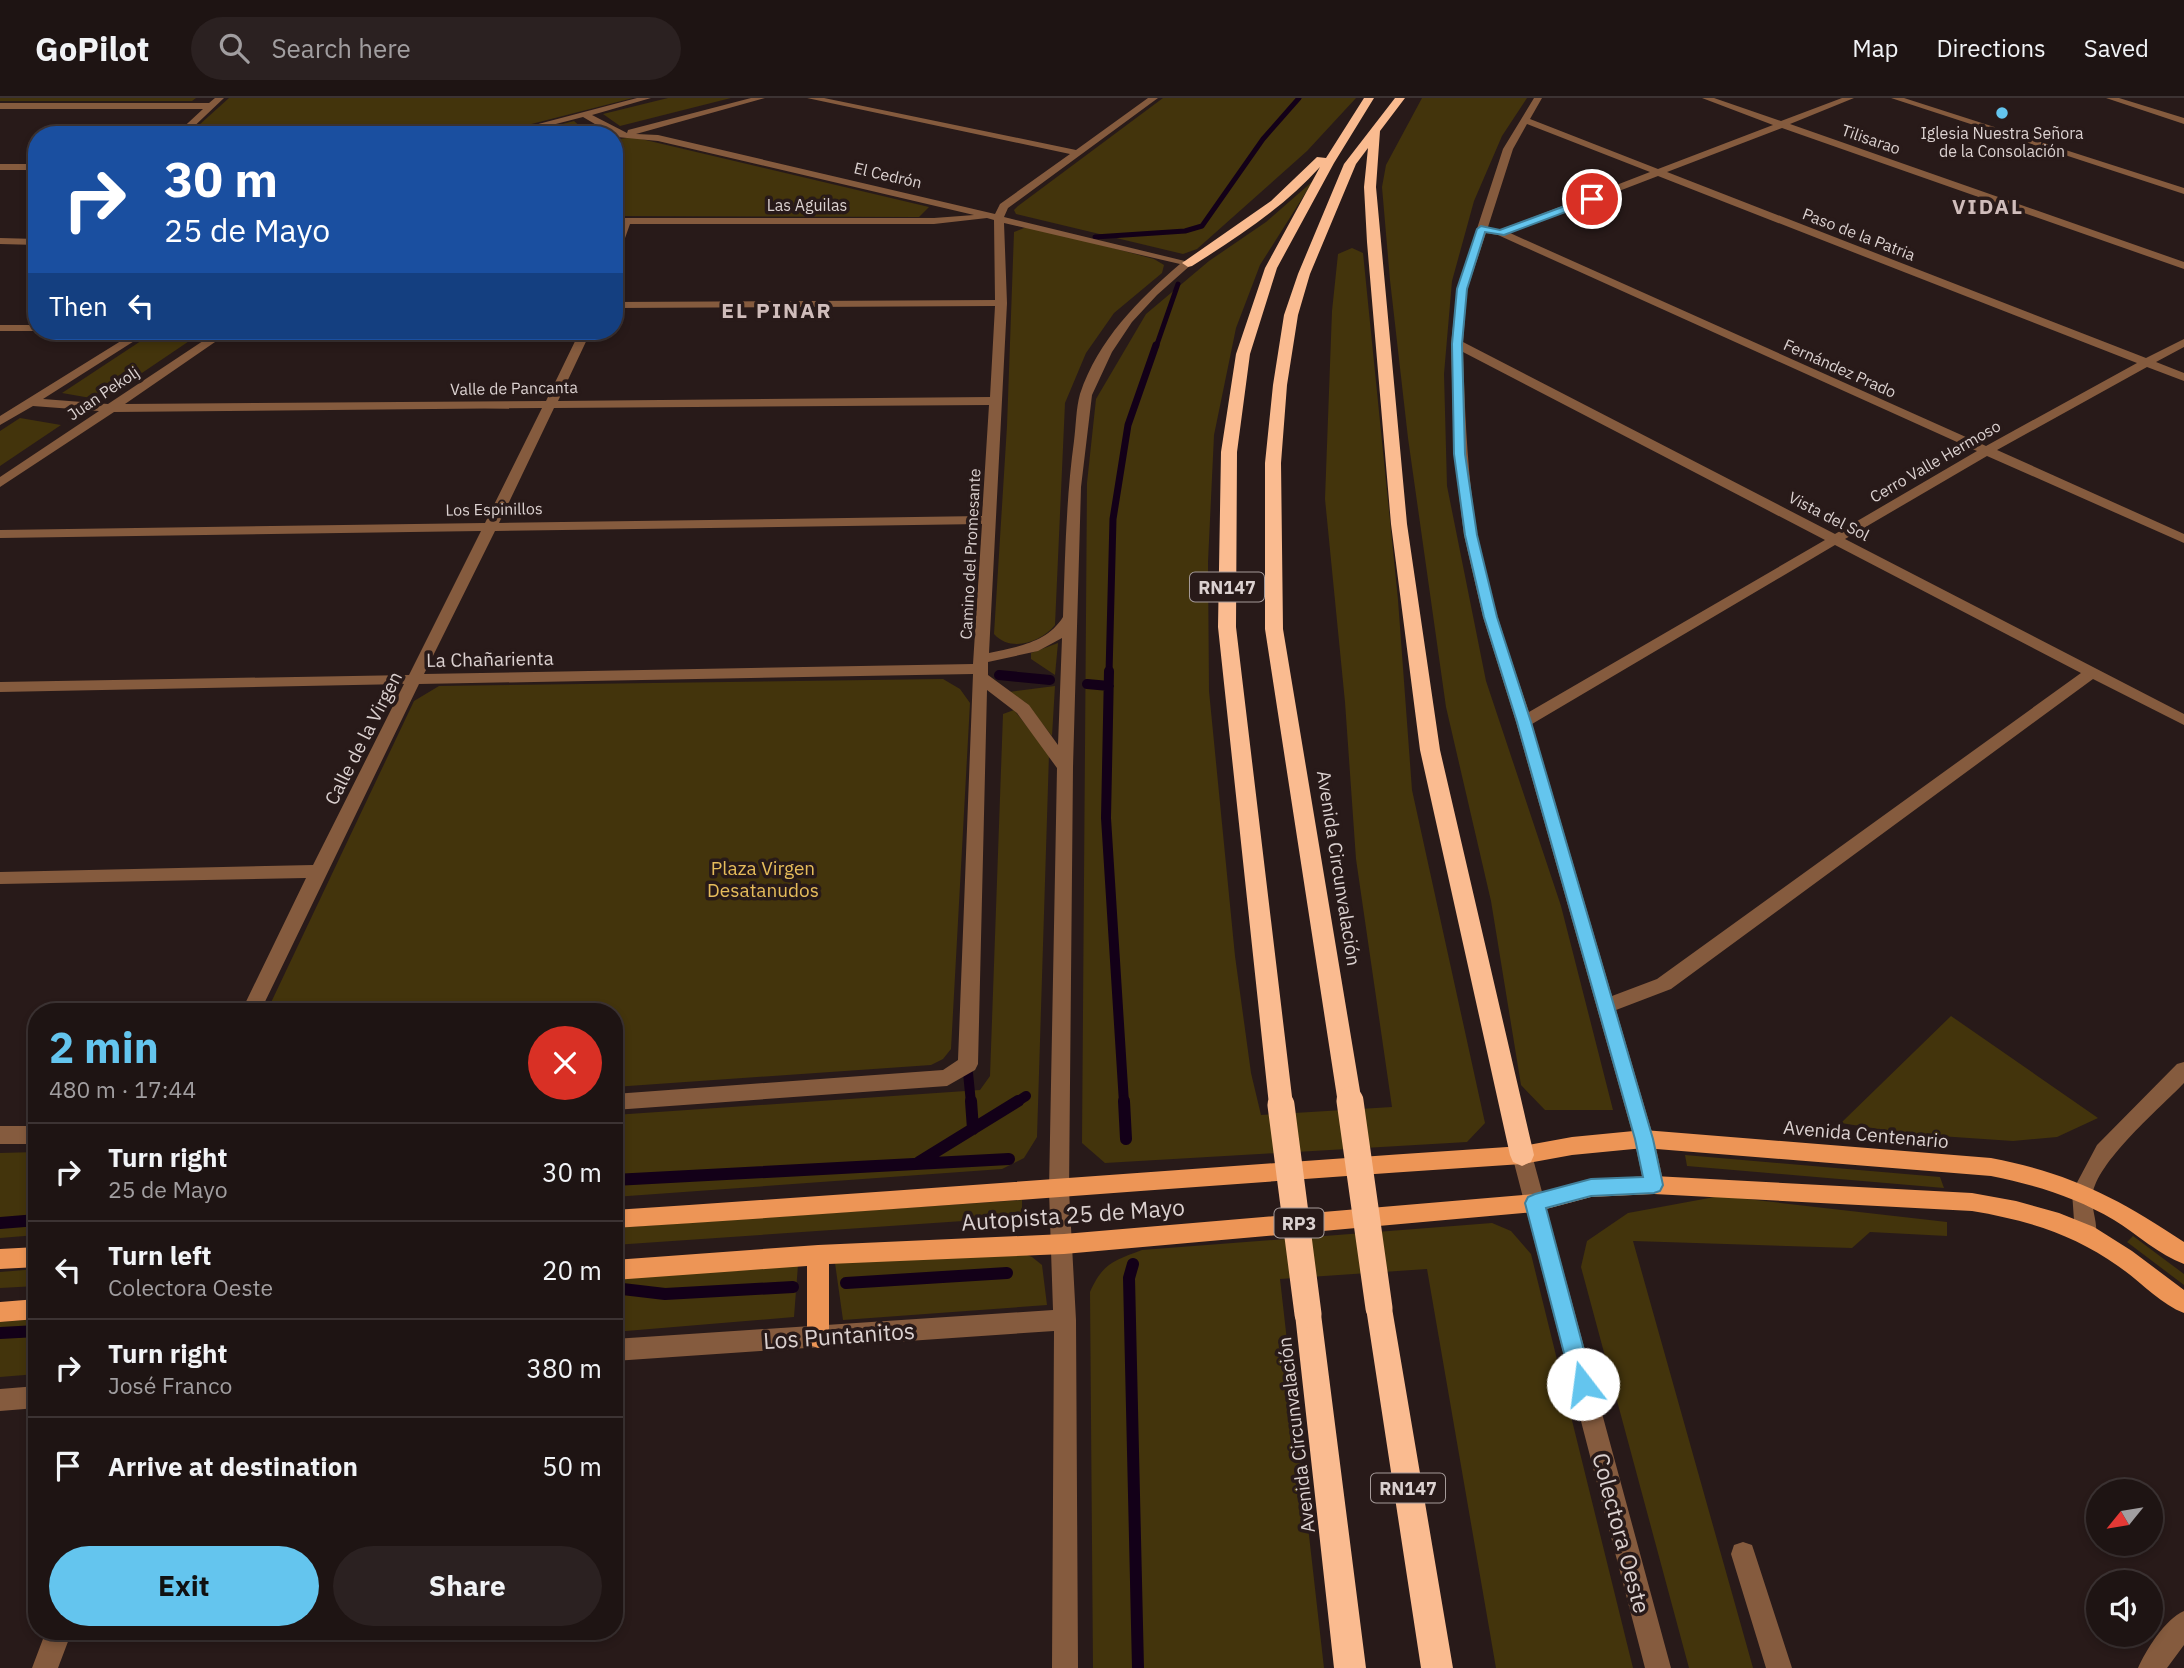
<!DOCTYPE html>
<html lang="en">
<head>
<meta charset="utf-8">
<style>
	:root { --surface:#1e1413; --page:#2b2121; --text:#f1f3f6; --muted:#a19ea0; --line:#3c3333; --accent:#64c5ee }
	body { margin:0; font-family:"IBM Plex Sans",sans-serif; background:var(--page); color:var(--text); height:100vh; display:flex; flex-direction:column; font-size:26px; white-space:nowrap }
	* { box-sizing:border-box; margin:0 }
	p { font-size:23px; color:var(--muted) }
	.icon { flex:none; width:38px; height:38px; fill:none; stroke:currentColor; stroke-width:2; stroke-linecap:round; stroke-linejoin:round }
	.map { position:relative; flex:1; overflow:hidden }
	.side { position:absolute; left:28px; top:905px; width:595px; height:637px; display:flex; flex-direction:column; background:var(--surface); border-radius:28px; box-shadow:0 4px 10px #0003,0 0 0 2px var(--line) }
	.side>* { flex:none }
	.hud { position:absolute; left:28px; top:28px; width:595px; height:214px; border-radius:28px; box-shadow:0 4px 10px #0003,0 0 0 2px var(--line); background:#1a4fa0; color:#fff; overflow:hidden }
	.needle { width:46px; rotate:240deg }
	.tools { position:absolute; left:2086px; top:1381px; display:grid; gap:14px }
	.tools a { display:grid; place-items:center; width:77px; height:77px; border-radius:50%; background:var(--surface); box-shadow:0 4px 10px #0003,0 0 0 2px var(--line); font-size:35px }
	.pin { position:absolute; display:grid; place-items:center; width:60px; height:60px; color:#fff; margin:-30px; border:4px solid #fff; border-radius:50%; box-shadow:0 2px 7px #0007 }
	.me { position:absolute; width:77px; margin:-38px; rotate:345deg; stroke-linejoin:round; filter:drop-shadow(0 0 5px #0008) }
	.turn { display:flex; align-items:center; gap:24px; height:147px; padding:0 21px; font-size:32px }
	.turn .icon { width:91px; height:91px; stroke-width:2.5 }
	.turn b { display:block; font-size:49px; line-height:60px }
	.then { display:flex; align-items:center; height:66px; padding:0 21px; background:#0003; gap:14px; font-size:26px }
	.round { display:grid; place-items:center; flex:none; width:74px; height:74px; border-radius:37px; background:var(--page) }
	.head { display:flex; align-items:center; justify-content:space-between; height:119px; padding:0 21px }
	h1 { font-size:42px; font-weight:700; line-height:52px; color:var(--accent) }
	.button { display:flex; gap:14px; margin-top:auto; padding:14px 21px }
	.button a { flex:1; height:80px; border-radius:42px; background:var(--accent); color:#111; font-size:28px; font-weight:700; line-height:80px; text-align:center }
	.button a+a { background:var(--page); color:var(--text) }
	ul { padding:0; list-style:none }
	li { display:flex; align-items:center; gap:21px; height:98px; padding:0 21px; border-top:2px solid var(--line) }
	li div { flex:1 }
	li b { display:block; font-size:26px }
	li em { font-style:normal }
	header { display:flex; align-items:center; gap:42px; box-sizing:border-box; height:98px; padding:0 35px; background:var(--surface); border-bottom:2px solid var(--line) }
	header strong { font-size:33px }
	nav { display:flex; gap:38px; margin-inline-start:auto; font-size:24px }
	.search { width:490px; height:63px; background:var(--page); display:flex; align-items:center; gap:18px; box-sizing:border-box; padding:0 24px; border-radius:38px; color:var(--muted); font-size:26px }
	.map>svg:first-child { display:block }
	.green { fill:#43340c }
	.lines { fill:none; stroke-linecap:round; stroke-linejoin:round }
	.stream-far3 { stroke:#130018; stroke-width:5 }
	.stream-far2 { stroke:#130018; stroke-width:7 }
	.stream-far1 { stroke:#130018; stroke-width:10 }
	.stream { stroke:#130018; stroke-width:12 }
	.minor { fill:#855b3e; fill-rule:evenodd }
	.major { fill:#ed9556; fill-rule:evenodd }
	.highway { fill:#fabb90; fill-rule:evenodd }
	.highway-bridge-far1 { stroke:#fabb90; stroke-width:21 }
	.highway-bridge { stroke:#fabb90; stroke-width:27 }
	.route { fill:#64c5ee; stroke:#41809b; stroke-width:2 }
	.poi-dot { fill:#64c5ee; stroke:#281a19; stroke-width:2.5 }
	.labels { text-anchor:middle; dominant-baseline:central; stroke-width:7; stroke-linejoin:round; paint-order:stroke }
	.far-poi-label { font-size:16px; fill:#dbd1d0; stroke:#281a19 }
	.far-street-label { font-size:16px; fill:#dbd1d0; stroke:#281a19 }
	.shield { fill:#281a19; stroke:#a59a99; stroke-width:2 }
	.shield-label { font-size:18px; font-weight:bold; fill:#dbd1d0 }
	.street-label { font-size:19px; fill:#dbd1d0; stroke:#281a19 }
	.park-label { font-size:19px; fill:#e6bc5b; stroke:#281a19 }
	.far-district-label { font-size:21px; font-weight:bold; letter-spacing:2px; fill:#d0bdbb; stroke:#281a19 }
	.near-street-label { font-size:23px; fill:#dbd1d0; stroke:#281a19 }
</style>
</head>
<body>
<header>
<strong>GoPilot</strong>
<div class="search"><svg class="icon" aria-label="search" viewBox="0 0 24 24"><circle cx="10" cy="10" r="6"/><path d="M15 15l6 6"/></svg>Search here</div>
<nav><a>Map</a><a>Directions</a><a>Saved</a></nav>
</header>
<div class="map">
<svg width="2184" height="1570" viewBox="0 0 2184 1570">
	<rect width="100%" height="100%" fill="#281a19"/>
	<path class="green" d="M0,0H196L192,3H0Z
		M229,0H633L488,37H188Z
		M668,0H731L620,28L603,16Z
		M1163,0H1356L1307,53L1197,151L1183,156L1016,116L1014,112L1018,108Z
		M1422,0H1527L1502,38L1474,103L1452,183L1444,276L1447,388L1486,583L1561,808L1613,1012H1545L1521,987L1491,803L1446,609L1408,340L1390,182L1382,89L1386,67Z
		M574,23L590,37H520Z
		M626,40H637L929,109L919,119L614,118V42Z
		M1313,83L1260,167L1236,230L1214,337L1208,464L1209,593L1235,858L1251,975L1261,1017L1392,1009L1356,761L1345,604L1325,401L1332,213L1338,156L1352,150L1363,155L1398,502L1412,692L1485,1025L1467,1044L1105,1065L1082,1045L1087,385L1096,301L1146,216L1209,163L1266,124Z
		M1024,130H1038L1154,161L1164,167L1162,175L1114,215L1086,255L1065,305L1055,527C1041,544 1011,555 994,536L1007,328L1014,134Z
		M156,233H204L102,302L62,295Z
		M20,320L61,327L0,368V333Z
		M1058,545L1055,577L1031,561V555Z
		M943,581L960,591L970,605L951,951L943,961L931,967L614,989V914L267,913L414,603L439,588Z
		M1055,588L1052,638L1025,604L1009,594Z
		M1014,612L1049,656L1037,1039L1024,1060L1002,1071L614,1099V1017L980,992L990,978L1003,616Z
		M1951,918L2098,1020L2057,1039L2013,1043L1910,1036L1841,1025Z
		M37,1054V1137L0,1140V1055Z
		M1685,1057L1940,1079L1944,1090L1687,1068Z
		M1720,1098L1947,1124V1138L1870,1134L1852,1150L1633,1143L1753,1570H1689L1581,1169L1587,1143L1628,1115Z
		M1022,1102V1119L614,1147V1130Z
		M1492,1125L1511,1133L1531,1156L1633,1570H1496L1427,1171L1280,1181L1324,1570H1093L1090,1194C1103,1165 1113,1163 1142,1152Z
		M2133,1138L2184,1176V1187L2127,1144Z
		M1015,1152L1032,1159L1042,1167L1047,1207L843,1222L835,1165Z
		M798,1167L794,1219L614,1234V1180Z
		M37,1171V1188L0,1190V1174Z
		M37,1221V1276L0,1279V1224Z"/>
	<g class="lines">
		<path class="stream-far3" d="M1095,139L1185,133L1202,128L1263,41L1299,0
			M1156,249L1178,186"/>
		<path class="stream-far2" d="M1109,575L1113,421L1128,327L1156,247"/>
		<path class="stream-far1" d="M1109,573L1106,720L1124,1005
			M999,577L1050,582
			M1087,586L1109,588
			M968,975L971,1005
			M1015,1005L1026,998"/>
		<path class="stream" d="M971,1003L973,1031
			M1124,1003L1126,1041
			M919,1064L1018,1003
			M614,1082L1009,1061
			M0,1125L37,1122
			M1133,1166L1129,1180L1138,1570
			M846,1185L1007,1175
			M614,1190L665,1196L793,1189
			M0,1235L37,1233"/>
		<path class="minor" d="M215,0H224L185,37H175L203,11H0V5H209Z
			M637,0H651L592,17L627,35L628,32L751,0H765L636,36L658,37L995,116L1000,106L1070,56L807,0H824L1076,52L1148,0H1158L1008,110L1004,119L1193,165L1157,197L1132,224L1112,254L1092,297L1081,389L1073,669L1069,1092L1076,1222L1078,1570H1052L1054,1233L614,1263V1241L1053,1212L1049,1092L1057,670L1017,615L987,592L978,966L975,972L947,988L614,1012V996L943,972L958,962L973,576L419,586L260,914H241L306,780L0,786V774L313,767L404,586L0,594V584L409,577L481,433L0,440V432L485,425L542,310L114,314L0,389V379L99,313L33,308L0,327V318L137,233H150L43,301L108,306L218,233H231L125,306L546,303L580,233H591L558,303L990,299L995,208L614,210V204L995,202L994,122L987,120L934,126H630L619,157L614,160V142L620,126H614V120H934L974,117L658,43L617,39L583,19L513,37H497ZM1004,125L1180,166C1138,202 1098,242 1080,296C1076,310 1076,328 1074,343C1066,402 1065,460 1063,519C1047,545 1016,549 989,555L1007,205ZM989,307L982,418L499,425L554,310ZM982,426L973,566L424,576L495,433ZM1062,540L1058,647L1029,607L988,577V564L1038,553Z
			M1534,0H1542L1530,21L1658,71L1773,27L1702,0H1714L1781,23L1842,0H1854L1790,26L2184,164V171L1782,30L1667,74L2146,260L2184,241V249L2156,264L2184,275V283L2147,269L1997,352L2184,436V445L1987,358L1845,441L2184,616V627L2093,581L1671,891L1616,912L1654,1041L1664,1087L1661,1093L1654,1096L1647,1093L1644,1087L1634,1041L1516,624L1483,519L1464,437L1454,356L1451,246L1457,192L1503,51ZM1527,26L1650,74L1500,132L1488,129L1513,51ZM1658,78L2137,265L1986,348L1510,135ZM1486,135L1498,137L1977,353L1835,436L1463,244L1467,192ZM1463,254L1825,442L1529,614C1509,555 1488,496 1477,435C1467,374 1465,315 1463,254ZM1835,447L2081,575L1657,881L1612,898L1532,626Z
			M1891,0H1904L2184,90V96Z
			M2106,0H2119L2184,20V26Z
			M0,66H37V72H0Z
			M0,140L37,141V147L0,146Z
			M0,227H37V233H40H0Z
			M2184,964V985C2159,1011 2101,1060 2093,1094C2089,1110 2101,1127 2094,1143L2086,1146L2078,1143L2075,1136L2072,1094L2097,1047L2177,966Z
			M0,1028H37V1046H0Z
			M1522,1048L1529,1051L1532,1057L1671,1570H1645L1512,1057L1515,1051Z
			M37,1288V1310L0,1313V1291Z
			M1743,1444L1752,1447L1755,1456L1792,1570H1766L1731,1456L1734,1447Z
			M2184,1513V1547L2167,1570H2138C2146,1552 2165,1521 2184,1513Z
			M46,1533H72L58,1570H32Z"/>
		<path class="major" d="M1644,1032L1991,1060C2070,1075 2118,1100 2184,1144V1166C2159,1157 2137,1136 2114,1122C2075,1099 2035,1087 1991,1078L1644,1050L1572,1057L1522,1066C1219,1086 917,1111 614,1130V1112C917,1092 1219,1068 1522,1048L1572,1039Z
			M1654,1078L1972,1095L2016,1103L2059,1115L2094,1129L2132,1153L2184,1192V1215C2160,1206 2139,1182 2118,1168C2073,1136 2026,1122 1972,1113L1654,1096L1591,1099L1535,1114L1064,1156L829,1166V1239L826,1247L818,1250L810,1247L807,1239V1168L614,1182V1162L818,1147L1064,1136L1535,1096L1591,1081Z
			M37,1149V1169L0,1171V1151Z
			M37,1201V1221L0,1224V1204Z"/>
		<path class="highway" d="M1364,0H1374L1334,65L1277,170L1250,256L1237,354L1236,529L1293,1007L1289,1014L1281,1017L1273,1014L1269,1007L1218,529L1221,354L1236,256L1265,170L1320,69C1284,109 1238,139 1192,168L1188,169L1182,165L1271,103L1317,59L1326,60Z
			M1395,0H1405L1380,33L1376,89L1407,426L1440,652L1534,1057L1531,1064L1522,1068L1513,1064L1510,1057L1420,652L1391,426L1367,144L1364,89L1368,50L1356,66L1310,176L1298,217L1287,287L1281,365L1283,531L1361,999L1357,1006L1349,1009L1341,1006L1337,999L1265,531V365L1273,287L1284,217L1298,176L1344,66Z
			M1379,1198L1388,1201L1392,1210L1453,1570H1421L1366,1210L1370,1201Z
			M1308,1204L1317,1207L1321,1216L1366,1570H1334L1295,1216L1299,1207Z"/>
		<path class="highway-bridge-far1" d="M1349,999L1350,1005"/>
		<path class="highway-bridge" d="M1350,1003L1379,1210
			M1281,1007L1308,1216"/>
	</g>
	<path class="route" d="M1592,98L1596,101L1595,103L1504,137L1485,134L1467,191L1462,246L1465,356L1477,437L1497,519L1531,624L1653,1041L1663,1087L1660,1093L1654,1095L1591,1098L1546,1110L1593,1286L1590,1293L1583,1296L1575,1293L1572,1286L1525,1105L1528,1099L1535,1096L1591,1081L1643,1079L1635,1041L1517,624L1484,519L1465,437L1454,356L1452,246L1457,191L1477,131L1481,128L1500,132Z"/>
	<circle class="poi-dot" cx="2002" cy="15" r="7"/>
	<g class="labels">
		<g class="far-poi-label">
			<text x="2002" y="35">Iglesia Nuestra Señora<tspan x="2002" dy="18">de la Consolación</tspan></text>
		</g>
		<g class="far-street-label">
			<text transform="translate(1871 41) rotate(19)">Tilisarao</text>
			<text transform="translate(888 77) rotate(13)">El Cedrón</text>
			<text x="807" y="107">Las Aguilas</text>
			<text transform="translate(1859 136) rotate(21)">Paso de la Patria</text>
			<text transform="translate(1840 270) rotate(24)">Fernández Prado</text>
			<text transform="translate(514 290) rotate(-1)">Valle de Pancanta</text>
			<text transform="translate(103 295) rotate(-34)">Juan Pekolj</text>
			<text transform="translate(1935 363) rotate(-30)">Cerro Valle Hermoso</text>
			<text transform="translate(494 411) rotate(-1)">Los Espinillos</text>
			<text transform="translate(1829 418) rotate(27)">Vista del Sol</text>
			<text transform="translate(970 456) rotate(-87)">Camino del Promesante</text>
		</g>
		<g class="shield">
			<rect x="1190" y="474.5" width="74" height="29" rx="5"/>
			<rect x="1274.5" y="1110.5" width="49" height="29" rx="5"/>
			<rect x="1371" y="1375.5" width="74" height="29" rx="5"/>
		</g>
		<g class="shield-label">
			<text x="1227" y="489">RN147</text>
			<text x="1299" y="1125">RP3</text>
			<text x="1408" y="1390">RN147</text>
		</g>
		<g class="street-label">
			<text transform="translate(490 561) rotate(-1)">La Chañarienta</text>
			<text transform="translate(363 640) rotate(-63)">Calle de la Virgen</text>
			<text transform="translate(1339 770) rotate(81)">Avenida Circunvalación</text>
			<text transform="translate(1866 1036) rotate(5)">Avenida Centenario</text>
			<text transform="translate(1296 1337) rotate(-97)">Avenida Circunvalación</text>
		</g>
		<g class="park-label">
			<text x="763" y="770">Plaza Virgen<tspan x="763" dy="22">Desatanudos</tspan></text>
		</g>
		<g class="far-district-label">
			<text x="1988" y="108">VIDAL</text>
			<text x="777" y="212">EL PINAR</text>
		</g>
		<g class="near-street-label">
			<text transform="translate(1073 1116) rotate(-4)">Autopista 25 de Mayo</text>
			<text transform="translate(839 1237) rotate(-4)">Los Puntanitos</text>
			<text transform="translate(1622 1435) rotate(75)">Colectora Oeste</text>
		</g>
	</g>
</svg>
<div class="tools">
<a><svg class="needle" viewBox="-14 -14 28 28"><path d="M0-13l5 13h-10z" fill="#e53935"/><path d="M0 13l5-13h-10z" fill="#a19ea0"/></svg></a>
<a><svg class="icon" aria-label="sound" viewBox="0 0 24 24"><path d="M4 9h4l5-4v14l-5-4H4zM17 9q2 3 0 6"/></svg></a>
</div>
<div class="pin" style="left:1592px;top:101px;background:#d93025"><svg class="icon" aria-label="arrive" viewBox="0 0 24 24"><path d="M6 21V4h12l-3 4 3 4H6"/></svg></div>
<svg class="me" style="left:1583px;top:1286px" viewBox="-20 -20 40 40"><circle r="19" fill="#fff"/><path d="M0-13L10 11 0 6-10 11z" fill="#64c5ee"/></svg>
<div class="hud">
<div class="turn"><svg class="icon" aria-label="right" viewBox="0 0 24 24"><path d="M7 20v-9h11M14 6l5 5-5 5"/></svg><div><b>30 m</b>25 de Mayo</div></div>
<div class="then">Then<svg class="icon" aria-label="left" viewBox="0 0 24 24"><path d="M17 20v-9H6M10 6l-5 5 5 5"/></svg></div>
</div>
<section class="side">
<div class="head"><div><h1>2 min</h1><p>480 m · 17:44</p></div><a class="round" style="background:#d93025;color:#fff"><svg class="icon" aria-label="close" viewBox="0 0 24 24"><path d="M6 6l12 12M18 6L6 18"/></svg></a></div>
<ul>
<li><svg class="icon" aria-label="right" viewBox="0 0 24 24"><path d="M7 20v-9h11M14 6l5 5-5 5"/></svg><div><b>Turn right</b><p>25 de Mayo</p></div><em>30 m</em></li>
<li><svg class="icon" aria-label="left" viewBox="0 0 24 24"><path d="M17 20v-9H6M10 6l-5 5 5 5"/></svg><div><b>Turn left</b><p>Colectora Oeste</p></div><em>20 m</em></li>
<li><svg class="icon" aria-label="right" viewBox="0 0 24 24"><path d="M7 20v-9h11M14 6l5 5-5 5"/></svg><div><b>Turn right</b><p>José Franco</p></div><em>380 m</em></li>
<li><svg class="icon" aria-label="arrive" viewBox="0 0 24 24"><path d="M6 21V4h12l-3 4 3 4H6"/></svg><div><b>Arrive at destination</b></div><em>50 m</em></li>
</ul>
<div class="button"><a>Exit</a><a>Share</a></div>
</section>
</div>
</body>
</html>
